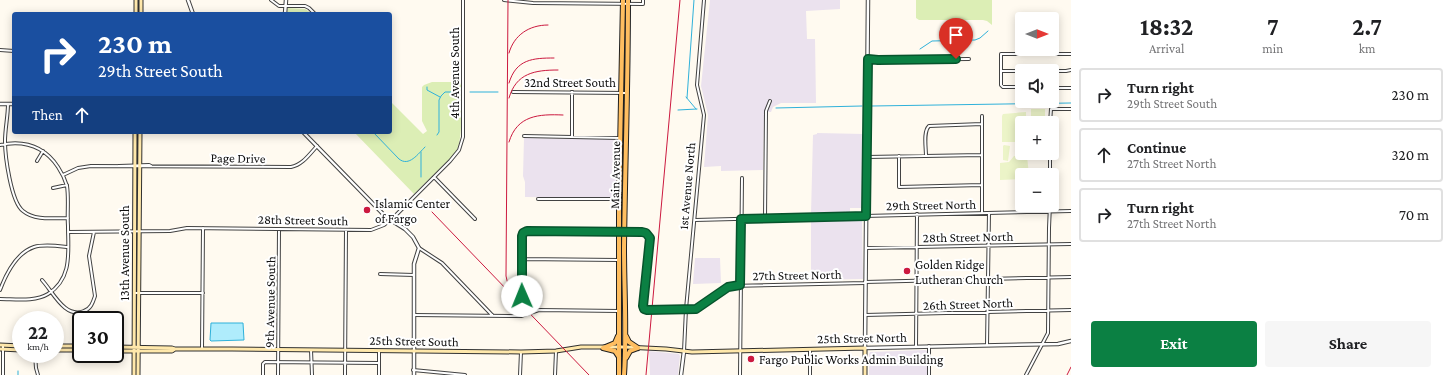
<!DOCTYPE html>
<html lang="en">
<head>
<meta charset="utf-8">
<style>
	:root { --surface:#fff; --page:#f6f6f6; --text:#202124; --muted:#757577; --line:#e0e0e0; --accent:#0b8043 }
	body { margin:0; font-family:"Crimson Pro",serif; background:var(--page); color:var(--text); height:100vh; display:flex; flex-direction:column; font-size:15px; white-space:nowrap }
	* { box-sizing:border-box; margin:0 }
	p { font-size:13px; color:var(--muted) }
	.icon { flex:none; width:22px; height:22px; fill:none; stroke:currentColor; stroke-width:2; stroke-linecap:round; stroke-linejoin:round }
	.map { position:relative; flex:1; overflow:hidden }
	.side { display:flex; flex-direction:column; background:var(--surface); width:380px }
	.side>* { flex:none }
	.guide { position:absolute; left:12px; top:12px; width:380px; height:122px; border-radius:4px; box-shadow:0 2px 10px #0003; background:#1a4fa0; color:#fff; overflow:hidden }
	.needle { width:26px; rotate:90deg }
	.controls { position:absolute; left:1015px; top:12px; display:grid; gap:8px }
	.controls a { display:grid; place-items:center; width:44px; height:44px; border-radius:4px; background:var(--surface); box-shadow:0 2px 10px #0003; font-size:20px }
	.speed { position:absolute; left:12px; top:311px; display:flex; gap:8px; font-size:20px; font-weight:700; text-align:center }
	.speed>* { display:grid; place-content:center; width:52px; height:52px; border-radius:50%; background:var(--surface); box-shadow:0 2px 10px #0003; line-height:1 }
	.speed small { font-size:10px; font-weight:400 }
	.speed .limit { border:2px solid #111; border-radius:6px; background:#fff; color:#111 }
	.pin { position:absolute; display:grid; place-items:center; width:34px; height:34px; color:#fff; margin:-41px -17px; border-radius:50% 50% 50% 0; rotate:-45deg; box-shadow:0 0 4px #0007 }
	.pin .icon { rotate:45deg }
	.me { position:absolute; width:44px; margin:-22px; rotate:359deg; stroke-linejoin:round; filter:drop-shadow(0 0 3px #0008) }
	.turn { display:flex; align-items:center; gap:14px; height:84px; padding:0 20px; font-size:18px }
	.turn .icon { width:52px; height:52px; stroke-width:2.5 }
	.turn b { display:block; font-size:28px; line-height:34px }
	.then { display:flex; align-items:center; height:38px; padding:0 20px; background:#0003; gap:8px; font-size:15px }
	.eta { display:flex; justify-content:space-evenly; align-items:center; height:68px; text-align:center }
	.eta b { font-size:24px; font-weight:700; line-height:28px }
	.button { display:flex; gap:8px; margin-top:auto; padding:8px 20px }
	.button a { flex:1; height:46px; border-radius:4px; background:var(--accent); color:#fff; font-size:16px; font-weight:700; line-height:46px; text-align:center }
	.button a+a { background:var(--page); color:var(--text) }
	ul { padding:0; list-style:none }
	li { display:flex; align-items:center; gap:12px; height:54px; margin:0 8px 6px; padding:0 12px; border:2px solid var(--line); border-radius:4px }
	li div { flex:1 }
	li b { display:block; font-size:15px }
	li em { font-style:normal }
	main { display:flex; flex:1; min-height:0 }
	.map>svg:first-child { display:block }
	.industrial { fill:#ebe2ee }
	.green { fill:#dceeb5 }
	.pitch { fill:#ecf4c8 }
	.water { fill:#afecfc; stroke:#2fb1da }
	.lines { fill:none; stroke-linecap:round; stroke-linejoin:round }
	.stream { stroke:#2fb1da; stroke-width:1 }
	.minor-casing { stroke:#424242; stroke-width:4 }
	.tertiary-casing { stroke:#424242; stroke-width:4.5 }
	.secondary-casing { stroke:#313131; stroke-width:5 }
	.primary-casing { stroke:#202020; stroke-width:6 }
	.minor { stroke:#fff; stroke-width:2 }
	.tertiary { stroke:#fff; stroke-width:2.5 }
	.secondary { stroke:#ffe8ab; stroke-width:3 }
	.primary { stroke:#ffbe60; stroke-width:4 }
	.rail { stroke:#cc193f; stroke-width:1 }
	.route-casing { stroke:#07532c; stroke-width:10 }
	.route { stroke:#0b8043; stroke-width:7 }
	.poi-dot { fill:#cc193f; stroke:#fff; stroke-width:1.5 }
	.labels { text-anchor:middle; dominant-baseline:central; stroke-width:4; stroke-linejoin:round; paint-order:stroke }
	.street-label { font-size:13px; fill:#0f0f0f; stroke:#fff }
	.poi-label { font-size:13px; fill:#0f0f0f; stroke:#fff; text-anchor:start }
</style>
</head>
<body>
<main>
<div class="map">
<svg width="1071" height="375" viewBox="0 0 1071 375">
	<rect width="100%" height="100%" fill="#fffaf0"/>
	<path class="industrial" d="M710,0H840V9L806,11L807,39H815L816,103H781L773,107L771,112H764L763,170L721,171V166L704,167L708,115L701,86Z
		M817,133L864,134L863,208H850V213L811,214L813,135L817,134Z
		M524,138L617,139L616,198L525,197V182L523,176Z
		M862,219L863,279L811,280V220Z
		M695,258H720L721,283L693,284Z
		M925,350L927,351V375H869V354L870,352Z
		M649,351L679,354L680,356L678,375H650Z"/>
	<path class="green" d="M916,0H992V25L987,21L983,20H919L916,18Z
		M288,8L305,9L313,14H287Z
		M432,82H461C461,99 464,141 455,154L414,194L354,132H390V101L423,134L427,131L422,121V87L424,85Z"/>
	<path class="pitch" d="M1031,109H1045V123H1031Z
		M1026,112V123H1022V142H1002V116L1003,114Z
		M1003,146L1004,145L1010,146L1008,161L1003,160Z
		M1014,156H1027L1029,175H1022V179L1000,180V163L1009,162Z"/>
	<path class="water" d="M211,323H243L244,340L211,341L210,340Z"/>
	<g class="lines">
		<path class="stream" d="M920,49L932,41L975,40L980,38L988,31
			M427,87V90L440,97
			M470,92H498
			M686,97L696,109
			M687,98L694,0
			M872,106L1071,103
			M776,108L862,106
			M678,110L697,109
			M373,132L399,159C409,167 418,154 425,147
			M437,135L439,132V100L441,96L445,92H453
			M421,177V152
			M18,371V375"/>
		<defs>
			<path id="minor" d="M271,0L279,6H305L309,8L315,14
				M504,0L533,3L643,4V0
				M0,50L14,51
				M868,59L878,60L969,59
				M1001,71H1034
				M1052,71H1066L1071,70
				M1022,87H1003L1001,85V54H1071
				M1052,88H1071
				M513,92L627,93
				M8,104C8,116 5,129 5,141C5,156 11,202 23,211C35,221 53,218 68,218
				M1050,123L1051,109H1071
				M524,136L620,138
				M572,137V92
				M0,145C24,140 44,146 58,167C62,173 65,179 67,186C69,199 67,213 68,226C68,251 73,278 48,294C35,302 15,299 0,299
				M1050,153V175
				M899,156V187L982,185
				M926,156C926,147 923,132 929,126L982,124
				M867,157L982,155
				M37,161L43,151
				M119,166L149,165L151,166
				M63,175L78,168L91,166L291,167C302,165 309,155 317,146
				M434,177L475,219
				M53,188L67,185
				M538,199H618
				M982,213V116
				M765,218L766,111L770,101
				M695,220L1071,211
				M624,231H642L646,233L650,238L643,305L645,309L647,310L696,309L730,286L865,283
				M68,232L170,231L187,228L371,230L384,225L395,216L450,161L459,150L463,137V0
				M419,248L442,263L492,315
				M866,248L1071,244
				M521,259L618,260
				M380,274L414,275
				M42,280C53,292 65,319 84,311C91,309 93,302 95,296L89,256L94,232
				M865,282L1071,277
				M0,290C6,274 16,253 34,247C44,244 58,246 68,247
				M134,293H203
				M532,311L522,296L521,236L523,233L527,231L619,232
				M414,315L521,316L539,310L619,311
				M865,315L1071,310
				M3,345V375
				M987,345L989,213
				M929,346V375
				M916,347L917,214
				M202,349L203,228
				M311,350L312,375
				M684,351L686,309L704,115L697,85L704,0
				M35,354L36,368L38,375
				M413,370L465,375
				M263,375V364L265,362L379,363
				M278,375L279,229
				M345,375L346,230
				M379,375V351
				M520,375L521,352
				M555,375L556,351
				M740,375L742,178
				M810,375V349
				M1026,375L1048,333L1049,228L1050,205"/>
			<path id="tertiary" d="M188,0L193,14
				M868,0L865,348L1058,344L1071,341
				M285,14L286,0
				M0,104H14
				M303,132L386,217L405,229L413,237L419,248L414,264V375
				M681,375L684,351"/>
			<path id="secondary" d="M136,14V0
				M141,14V0
				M0,345L21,346
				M55,346H81
				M115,347L172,348L175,349
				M0,349L21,350
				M55,350H81
				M115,351H172L175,349H232L521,352L556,351L581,347H625L666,349L692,352L865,348V375
				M134,375L135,132
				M138,375L140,132"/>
			<path id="primary" d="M626,336L629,342L638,348
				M603,348L615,343L618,336
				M603,348L615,351L619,357
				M626,358L630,351L638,348
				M619,375V199L623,0
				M624,375C627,333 624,290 624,248C625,165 628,83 628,0"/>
		</defs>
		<use href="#minor" class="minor-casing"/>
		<use href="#tertiary" class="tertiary-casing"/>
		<use href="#secondary" class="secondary-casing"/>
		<use href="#primary" class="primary-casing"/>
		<use href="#minor" class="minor"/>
		<use href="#tertiary" class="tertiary"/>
		<use href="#secondary" class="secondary"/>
		<use href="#primary" class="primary"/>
		<path class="rail" d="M508,0L506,276L509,289L519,302
			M509,53C514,35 529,25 548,25
			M509,83C516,59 533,58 554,58
			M509,98C516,73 535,70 558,70
			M509,142C517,115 539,114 563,115
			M432,212L589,375
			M646,375L680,0
			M1067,375L1071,367"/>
	</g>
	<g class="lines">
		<defs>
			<path id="route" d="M522,296V236L523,233L527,231L642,232L646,233L650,238L643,306L644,309L647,310L696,309L728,287L740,285L741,219L866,216L868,59L878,60L956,59"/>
		</defs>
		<use href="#route" class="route-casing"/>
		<use href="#route" class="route"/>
	</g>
	<g class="poi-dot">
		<circle cx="367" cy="210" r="4"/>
		<circle cx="907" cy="271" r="4"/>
		<circle cx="751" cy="359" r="4"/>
	</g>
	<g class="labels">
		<g class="street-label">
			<text transform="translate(454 73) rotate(-90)">4th Avenue South</text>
			<text x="570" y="82">32nd Street South</text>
			<text transform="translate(238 158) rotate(1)">Page Drive</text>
			<text transform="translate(615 175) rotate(-89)">Main Avenue</text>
			<text transform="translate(687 186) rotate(-85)">1st Avenue North</text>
			<text transform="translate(931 205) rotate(-1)">29th Street North</text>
			<text transform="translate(303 220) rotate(1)">28th Street South</text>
			<text transform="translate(968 237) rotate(-1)">28th Street North</text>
			<text transform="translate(124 253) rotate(-90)">13th Avenue South</text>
			<text transform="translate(797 275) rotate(-1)">27th Street North</text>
			<text transform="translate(270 302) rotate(-89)">9th Avenue South</text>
			<text transform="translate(968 304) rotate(-2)">26th Street North</text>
			<text transform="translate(862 338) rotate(-1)">25th Street North</text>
			<text transform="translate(414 341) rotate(1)">25th Street South</text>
		</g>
		<g class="poi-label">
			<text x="375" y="203">Islamic Center<tspan x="375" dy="15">of Fargo</tspan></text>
			<text x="915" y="264">Golden Ridge<tspan x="915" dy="15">Lutheran Church</tspan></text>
			<text x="759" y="359">Fargo Public Works Admin Building</text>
		</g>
	</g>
</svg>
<div class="controls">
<a><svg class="needle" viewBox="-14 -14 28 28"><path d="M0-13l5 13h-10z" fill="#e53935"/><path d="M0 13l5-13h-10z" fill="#757577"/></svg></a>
<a><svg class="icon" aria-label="sound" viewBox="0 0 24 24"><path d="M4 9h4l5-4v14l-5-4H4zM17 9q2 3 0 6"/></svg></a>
<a>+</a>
<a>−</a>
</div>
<div class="speed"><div>22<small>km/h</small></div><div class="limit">30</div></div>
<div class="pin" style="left:956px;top:59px;background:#d93025"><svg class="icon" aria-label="arrive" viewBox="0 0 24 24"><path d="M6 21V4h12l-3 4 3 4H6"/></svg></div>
<svg class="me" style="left:522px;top:296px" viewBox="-20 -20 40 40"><circle r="19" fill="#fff"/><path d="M0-13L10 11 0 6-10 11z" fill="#0b8043"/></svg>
<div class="guide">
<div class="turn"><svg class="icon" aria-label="right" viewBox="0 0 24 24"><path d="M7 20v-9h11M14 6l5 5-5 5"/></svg><div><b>230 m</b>29th Street South</div></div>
<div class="then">Then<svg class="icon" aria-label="ahead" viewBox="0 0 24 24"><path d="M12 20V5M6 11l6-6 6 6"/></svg></div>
</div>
</div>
<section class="side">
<div class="eta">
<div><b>18:32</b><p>Arrival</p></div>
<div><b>7</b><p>min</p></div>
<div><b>2.7</b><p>km</p></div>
</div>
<ul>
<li><svg class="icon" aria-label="right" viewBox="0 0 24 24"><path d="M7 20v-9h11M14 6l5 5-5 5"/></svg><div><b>Turn right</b><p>29th Street South</p></div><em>230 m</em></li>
<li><svg class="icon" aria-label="ahead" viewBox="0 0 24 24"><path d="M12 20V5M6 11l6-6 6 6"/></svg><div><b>Continue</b><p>27th Street North</p></div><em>320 m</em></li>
<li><svg class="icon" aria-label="right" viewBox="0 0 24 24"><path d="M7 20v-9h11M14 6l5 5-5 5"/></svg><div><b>Turn right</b><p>27th Street North</p></div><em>70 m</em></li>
</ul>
<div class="button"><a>Exit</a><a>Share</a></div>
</section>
</main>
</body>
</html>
